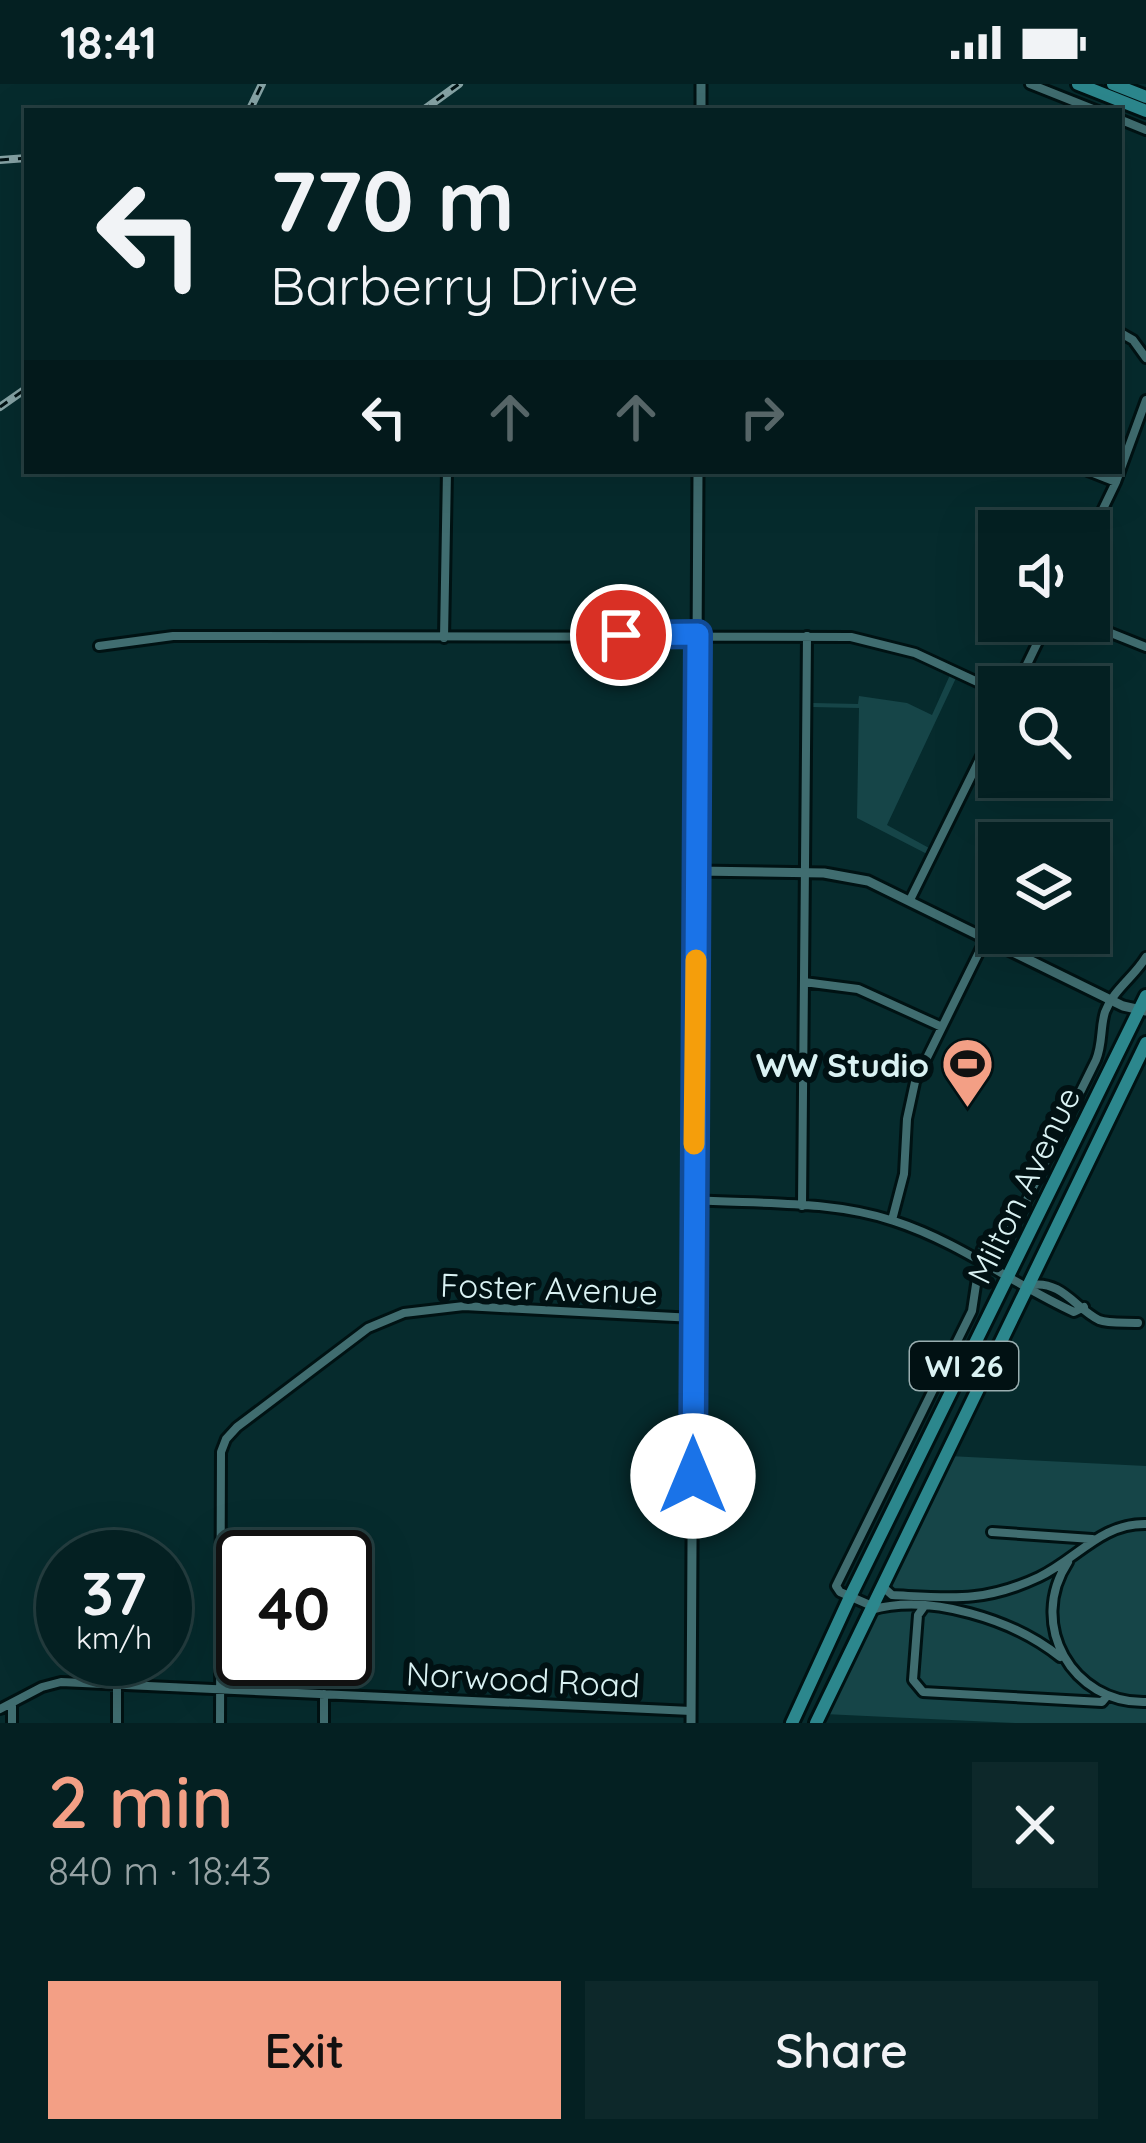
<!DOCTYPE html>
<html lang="en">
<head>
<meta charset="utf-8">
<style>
	:root { --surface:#042022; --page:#0d282a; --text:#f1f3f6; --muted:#97a3a5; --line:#253e40; --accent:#f39f85 }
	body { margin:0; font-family:Quicksand,sans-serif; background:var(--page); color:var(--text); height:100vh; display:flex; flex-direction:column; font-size:45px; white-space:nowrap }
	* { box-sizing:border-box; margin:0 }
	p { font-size:39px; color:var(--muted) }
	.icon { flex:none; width:66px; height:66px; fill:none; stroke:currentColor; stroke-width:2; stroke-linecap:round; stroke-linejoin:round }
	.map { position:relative; height:1639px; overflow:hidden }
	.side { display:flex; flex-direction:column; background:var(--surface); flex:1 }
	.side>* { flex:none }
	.hud { position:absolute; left:24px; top:24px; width:1098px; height:366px; border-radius:0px; box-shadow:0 12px 48px #0002,0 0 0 3px var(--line); background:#042022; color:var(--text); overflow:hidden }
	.controls { position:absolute; left:978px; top:426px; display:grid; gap:24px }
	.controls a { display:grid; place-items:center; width:132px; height:132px; border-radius:0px; background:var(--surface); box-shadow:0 12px 48px #0002,0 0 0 3px var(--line); font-size:60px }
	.speed { position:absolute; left:36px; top:1446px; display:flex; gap:24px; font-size:60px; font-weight:700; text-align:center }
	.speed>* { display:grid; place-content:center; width:156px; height:156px; border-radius:50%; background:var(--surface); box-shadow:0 12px 48px #0002,0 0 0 3px var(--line); line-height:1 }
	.speed small { font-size:30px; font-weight:400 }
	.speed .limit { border:6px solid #111; border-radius:18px; background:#fff; color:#111 }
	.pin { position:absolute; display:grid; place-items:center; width:102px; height:102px; color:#fff; margin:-51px; border:6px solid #fff; border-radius:50%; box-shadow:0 3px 12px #0007 }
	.me { position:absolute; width:132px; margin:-66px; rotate:0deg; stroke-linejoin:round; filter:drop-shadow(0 0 9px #0008) }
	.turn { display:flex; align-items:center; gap:42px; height:252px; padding:0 48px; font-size:54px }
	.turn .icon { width:156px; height:156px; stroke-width:2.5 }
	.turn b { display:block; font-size:84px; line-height:102px }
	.lanes { display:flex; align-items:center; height:114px; padding:0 48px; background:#0003; justify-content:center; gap:60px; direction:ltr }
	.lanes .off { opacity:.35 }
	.round { display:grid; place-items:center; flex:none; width:126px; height:126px; border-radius:0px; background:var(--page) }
	.overview { display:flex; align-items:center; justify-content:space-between; height:204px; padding:0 48px }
	h1 { font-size:72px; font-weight:600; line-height:90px; color:var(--accent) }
	.button { display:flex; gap:24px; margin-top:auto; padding:24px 48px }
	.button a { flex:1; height:138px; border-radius:0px; background:var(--accent); color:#111; font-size:48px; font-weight:600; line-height:138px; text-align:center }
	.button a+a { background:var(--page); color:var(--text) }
	.status { display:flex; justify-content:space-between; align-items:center; height:84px; padding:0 60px; background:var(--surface); direction:ltr }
	.status svg { height:33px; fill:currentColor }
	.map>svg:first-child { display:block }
	.green { fill:#164548 }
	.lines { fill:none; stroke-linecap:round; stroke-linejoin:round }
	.minor-casing { stroke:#001213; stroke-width:14 }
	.tertiary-casing { stroke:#001213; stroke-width:15 }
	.primary-casing { stroke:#001213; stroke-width:18 }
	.minor { stroke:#406d70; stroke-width:8 }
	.tertiary { stroke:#406d70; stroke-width:9 }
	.primary { stroke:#2c878d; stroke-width:12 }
	.rail-casing { stroke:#86a3a5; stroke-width:8 }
	.rail { stroke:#011113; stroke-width:3; stroke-dasharray:9; stroke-linecap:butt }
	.route-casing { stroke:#114b97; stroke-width:30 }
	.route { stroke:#1a73e8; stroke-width:21 }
	.slow { stroke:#f59e0b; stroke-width:21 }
	.labels { text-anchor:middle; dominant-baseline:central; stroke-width:12; stroke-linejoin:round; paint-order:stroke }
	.shield { fill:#011113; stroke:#99aeb0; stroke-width:3 }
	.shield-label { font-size:30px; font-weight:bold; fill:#daf2f3 }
	.poi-label { font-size:33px; font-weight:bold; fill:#daf2f3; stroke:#011113; text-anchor:end }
	.street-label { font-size:33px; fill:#daf2f3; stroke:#011113 }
</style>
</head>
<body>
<div class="status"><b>18:41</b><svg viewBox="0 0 49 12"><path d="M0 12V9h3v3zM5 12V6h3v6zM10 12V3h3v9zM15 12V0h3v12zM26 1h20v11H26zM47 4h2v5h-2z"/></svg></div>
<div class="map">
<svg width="1146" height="1639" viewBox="0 0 1146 1639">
	<rect width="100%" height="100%" fill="#062b2d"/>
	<path class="green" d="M950,591L956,594L887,741L929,764L927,770L857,734L859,624L812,623L813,619L858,620L859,612L907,619L932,631Z
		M949,1372L1146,1382V1639H1015L824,1630Z"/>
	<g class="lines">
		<defs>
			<path id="minor" d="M1030,0L1098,27
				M1119,35L1146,46
				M1119,248L1133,256L1146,274
				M1088,387L1116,398
				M1089,454L1116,398L1146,316
				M1081,537L1146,563
				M444,554L447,387
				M99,562L173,552L851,553L915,569L999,608
				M1016,603L1048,537
				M910,816L999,636
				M804,898L858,905L942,943
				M693,1116C759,1120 831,1116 894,1137C959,1158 1013,1200 1074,1228L1084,1223
				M802,1122L807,552
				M892,1136L904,1090L907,1035L915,998L986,854
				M1031,1201C1062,1196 1076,1225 1099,1236C1109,1240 1127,1238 1138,1239
				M992,1448L1092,1455
				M1068,1478C1027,1540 1072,1620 1146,1618
				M883,1503L892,1511C950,1514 984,1519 1039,1493C1077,1475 1101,1439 1146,1440
				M872,1522L840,1508L836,1502L972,1227L977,1194L986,1171L1015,1140L1096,976C1103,959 1100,944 1105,928C1113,906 1134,893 1146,873
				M923,1524L918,1531L913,1596L923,1608L1102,1618L1107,1612
				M871,1526C930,1509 1014,1536 1060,1573
				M117,1600V1639
				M324,1610V1639
				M0,1625L42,1603L61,1598L691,1627
				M12,1639V1619
				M220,1639L221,1368L226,1355L237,1343L368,1244L404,1229L464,1222L694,1234"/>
			<path id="tertiary" d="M701,0V27
				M697,787L824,789L868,797L1123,922L1146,927
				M691,1639L698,387"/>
			<path id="primary" d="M1078,0L1146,27
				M1113,0L1146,13
				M792,1639L850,1513L1146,912
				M816,1639L1146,959"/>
		</defs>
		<use href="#minor" class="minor-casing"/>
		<use href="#tertiary" class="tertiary-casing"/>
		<use href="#primary" class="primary-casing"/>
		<use href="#minor" class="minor"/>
		<use href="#tertiary" class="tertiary"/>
		<use href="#primary" class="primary"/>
		<defs>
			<path id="rail" d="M249,27L262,0
				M422,27L459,0
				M0,76L27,74
				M0,323L27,304"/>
		</defs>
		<use href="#rail" class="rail-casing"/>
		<use href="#rail" class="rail"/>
	</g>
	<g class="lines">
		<defs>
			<path id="route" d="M621,551L698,550L693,1392"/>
		</defs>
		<use href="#route" class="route-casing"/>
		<use href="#route" class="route"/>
		<path class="slow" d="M694,1060L696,876"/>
	</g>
	<defs>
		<symbol id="stadium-pin" viewBox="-11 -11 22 30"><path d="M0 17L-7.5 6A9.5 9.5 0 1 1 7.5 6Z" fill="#f39f85" stroke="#011113"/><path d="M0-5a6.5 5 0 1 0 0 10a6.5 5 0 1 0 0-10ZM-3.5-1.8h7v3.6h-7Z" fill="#111"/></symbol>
	</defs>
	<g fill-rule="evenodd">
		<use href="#stadium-pin" x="938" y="950" width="59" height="81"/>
	</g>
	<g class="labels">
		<rect class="shield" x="910" y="1258" width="108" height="48" rx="9"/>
		<g class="shield-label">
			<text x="964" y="1282">WI 26</text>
		</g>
		<g class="poi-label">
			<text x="929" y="980">WW Studio</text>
		</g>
		<g class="street-label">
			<text transform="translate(1023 1101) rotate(-64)">Milton Avenue</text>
			<text transform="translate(549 1204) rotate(2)">Foster Avenue</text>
			<text transform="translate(523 1595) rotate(3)">Norwood Road</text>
		</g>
	</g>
</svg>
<div class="controls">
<a><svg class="icon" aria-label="sound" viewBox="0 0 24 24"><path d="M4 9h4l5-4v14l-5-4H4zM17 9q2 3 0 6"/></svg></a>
<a><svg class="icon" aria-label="search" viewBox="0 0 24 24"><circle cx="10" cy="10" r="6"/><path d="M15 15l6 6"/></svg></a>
<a><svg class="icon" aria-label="layers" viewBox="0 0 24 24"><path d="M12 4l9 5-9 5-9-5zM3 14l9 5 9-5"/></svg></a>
</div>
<div class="speed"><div>37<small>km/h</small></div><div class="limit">40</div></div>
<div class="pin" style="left:621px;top:551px;background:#d93025"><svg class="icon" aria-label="arrive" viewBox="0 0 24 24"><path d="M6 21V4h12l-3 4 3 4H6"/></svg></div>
<svg class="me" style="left:693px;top:1392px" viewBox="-20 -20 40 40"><circle r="19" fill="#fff"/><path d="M0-13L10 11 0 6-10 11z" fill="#1a73e8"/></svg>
<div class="hud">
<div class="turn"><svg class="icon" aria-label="left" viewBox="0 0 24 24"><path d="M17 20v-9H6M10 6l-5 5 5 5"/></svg><div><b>770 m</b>Barberry Drive</div></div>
<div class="lanes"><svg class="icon" aria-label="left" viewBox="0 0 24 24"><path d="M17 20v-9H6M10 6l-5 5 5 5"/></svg><svg class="icon off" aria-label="ahead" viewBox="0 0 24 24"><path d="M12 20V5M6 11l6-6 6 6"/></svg><svg class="icon off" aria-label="ahead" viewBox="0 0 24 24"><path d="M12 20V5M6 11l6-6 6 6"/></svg><svg class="icon off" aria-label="right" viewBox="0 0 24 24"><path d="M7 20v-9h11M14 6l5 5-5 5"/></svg></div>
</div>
</div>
<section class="side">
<div class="overview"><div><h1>2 min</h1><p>840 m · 18:43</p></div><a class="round"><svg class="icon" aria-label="close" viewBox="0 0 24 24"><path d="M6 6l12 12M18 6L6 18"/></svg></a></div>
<div class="button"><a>Exit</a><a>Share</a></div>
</section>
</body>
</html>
